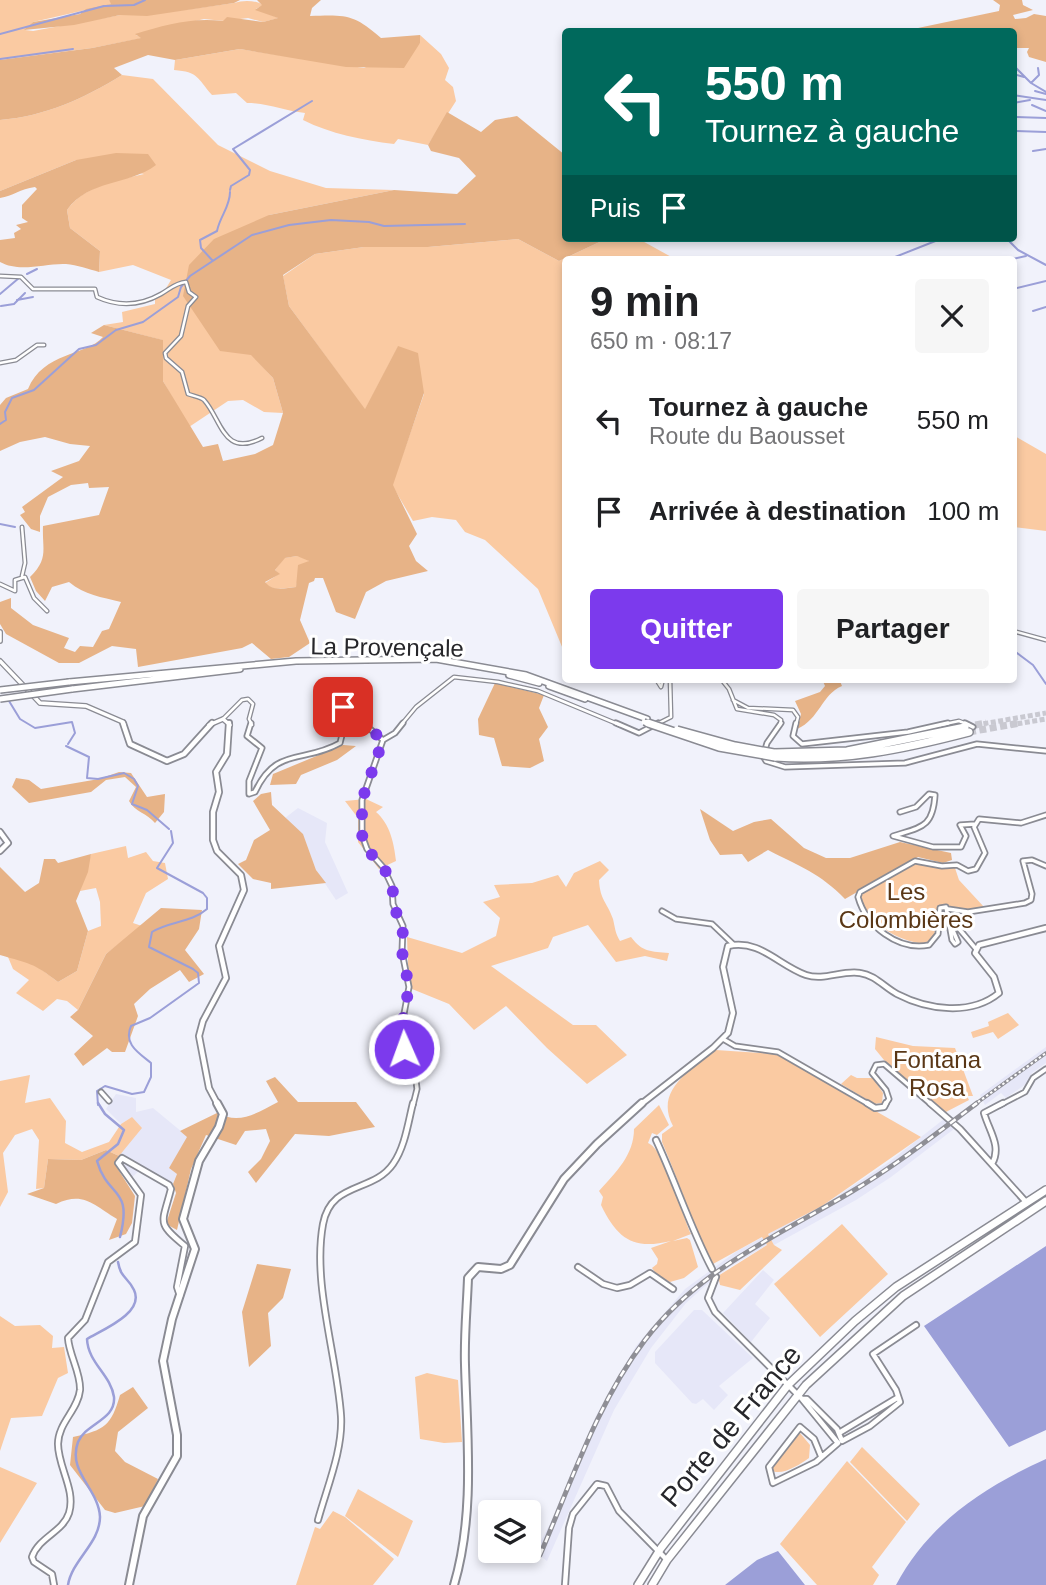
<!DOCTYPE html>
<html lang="fr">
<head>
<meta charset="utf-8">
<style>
	:root { --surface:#fff; --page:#f6f6f6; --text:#202124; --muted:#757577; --accent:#7c3aed }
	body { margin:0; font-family:Helvetica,sans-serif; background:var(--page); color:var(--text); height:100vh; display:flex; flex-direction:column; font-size:26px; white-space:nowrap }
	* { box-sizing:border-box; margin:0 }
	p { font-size:23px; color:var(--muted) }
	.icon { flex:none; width:38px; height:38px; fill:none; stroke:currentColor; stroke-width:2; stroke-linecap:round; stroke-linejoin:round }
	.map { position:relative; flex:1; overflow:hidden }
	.panel { position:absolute; left:562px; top:256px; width:455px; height:427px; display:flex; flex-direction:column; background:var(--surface); border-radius:7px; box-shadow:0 4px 10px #0003 }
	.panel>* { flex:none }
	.banner { position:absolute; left:562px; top:28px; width:455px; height:214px; border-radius:7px; box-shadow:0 4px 10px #0003; background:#00695c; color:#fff; overflow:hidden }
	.fabs { position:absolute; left:478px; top:1500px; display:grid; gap:14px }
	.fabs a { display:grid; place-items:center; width:63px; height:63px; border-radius:7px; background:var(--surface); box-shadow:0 4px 10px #0003; font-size:35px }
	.pin { position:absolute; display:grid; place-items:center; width:60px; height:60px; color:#fff; margin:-30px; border-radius:14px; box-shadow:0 4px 10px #0006 }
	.me { position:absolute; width:77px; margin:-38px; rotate:358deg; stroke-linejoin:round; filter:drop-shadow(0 0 5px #0008) }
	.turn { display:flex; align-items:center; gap:24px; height:147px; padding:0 28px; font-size:32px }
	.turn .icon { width:91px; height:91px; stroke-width:2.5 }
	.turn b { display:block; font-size:49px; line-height:60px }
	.then { display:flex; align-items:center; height:66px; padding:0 28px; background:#0003; gap:14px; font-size:26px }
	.round { display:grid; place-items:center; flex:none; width:74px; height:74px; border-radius:7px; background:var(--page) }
	.summary { display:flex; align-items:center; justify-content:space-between; height:119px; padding:0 28px }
	h1 { font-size:42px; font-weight:600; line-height:52px }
	.action { display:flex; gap:14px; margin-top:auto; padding:14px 28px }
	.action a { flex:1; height:80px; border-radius:7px; background:var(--accent); color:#fff; font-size:28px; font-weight:600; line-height:80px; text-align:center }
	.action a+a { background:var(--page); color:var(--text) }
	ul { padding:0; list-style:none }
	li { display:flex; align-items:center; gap:21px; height:91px; padding:0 28px }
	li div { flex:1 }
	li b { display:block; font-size:26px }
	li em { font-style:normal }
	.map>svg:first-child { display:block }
	.built { fill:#e6e7f8 }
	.green { fill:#facaa2 }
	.forest { fill:#e7b387; fill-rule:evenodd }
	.water { fill:#9b9fd8 }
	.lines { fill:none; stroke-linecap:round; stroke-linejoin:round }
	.stream-far1 { stroke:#9b9fd8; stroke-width:2 }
	.stream { stroke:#9b9fd8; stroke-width:2.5 }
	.motorway-tunnel-far1 { stroke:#c9c9d1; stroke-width:5; stroke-dasharray:5 2.5; stroke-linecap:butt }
	.motorway-tunnel { stroke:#c9c9d1; stroke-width:7; stroke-dasharray:7 3.5; stroke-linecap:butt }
	.minor-far2-casing { stroke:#8a8b93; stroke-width:5 }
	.minor-far1-casing { stroke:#8a8b93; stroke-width:7 }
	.minor-casing { stroke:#8a8b93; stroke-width:8 }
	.tertiary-far2-casing { stroke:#8a8b93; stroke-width:6 }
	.tertiary-far1-casing { stroke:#8a8b93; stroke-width:8 }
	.tertiary-casing { stroke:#8a8b93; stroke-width:10 }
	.primary-casing { stroke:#8a8b93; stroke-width:10 }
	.motorway-far1-casing { stroke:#8a8b93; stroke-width:8 }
	.motorway-casing { stroke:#8a8b93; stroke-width:10 }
	.minor-far2 { stroke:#fff; stroke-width:2.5 }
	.minor-far1 { stroke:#fff; stroke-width:3.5 }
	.minor { stroke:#fff; stroke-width:4.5 }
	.tertiary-far2 { stroke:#fff; stroke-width:3.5 }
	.tertiary-far1 { stroke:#fff; stroke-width:4.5 }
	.tertiary { stroke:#fff; stroke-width:6 }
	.primary { stroke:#fff; stroke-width:7 }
	.motorway-far1 { stroke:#fff; stroke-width:5 }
	.motorway { stroke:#fff; stroke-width:7 }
	.rail-far1-casing { stroke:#8f8f96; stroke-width:3.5 }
	.rail-casing { stroke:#8f8f96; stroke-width:5 }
	.rail-far1 { stroke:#fff; stroke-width:2; stroke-dasharray:2.5; stroke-linecap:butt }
	.rail { stroke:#fff; stroke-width:2.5; stroke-dasharray:7; stroke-linecap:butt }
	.motorway-bridge-far1-casing { stroke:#8a8b93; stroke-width:8; stroke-linecap:butt }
	.motorway-bridge-casing { stroke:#8a8b93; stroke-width:10; stroke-linecap:butt }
	.motorway-bridge-far1 { stroke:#fff; stroke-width:5 }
	.motorway-bridge { stroke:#fff; stroke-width:7 }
	.route { stroke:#7c3aed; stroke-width:12; stroke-dasharray:0 21.6 }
	.labels { text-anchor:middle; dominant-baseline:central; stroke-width:6; stroke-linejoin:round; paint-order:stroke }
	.street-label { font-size:24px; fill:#27272b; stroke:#fff }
	.park-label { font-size:24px; fill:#5a3716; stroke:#fff }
	.near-street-label { font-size:28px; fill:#27272b; stroke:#fff }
</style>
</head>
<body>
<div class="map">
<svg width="1046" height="1585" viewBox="0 0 1046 1585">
	<rect width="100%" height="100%" fill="#f1f2fb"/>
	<path class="built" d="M298,808L327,823L325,842L348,893L336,900L316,870L303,835L285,818Z
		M1046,1047V1063L1032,1073L1026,1084L1006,1098L1001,1093L985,1105L980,1095Z
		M116,1094L136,1098V1112L153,1108L188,1137L169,1168L177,1174L173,1184L141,1169L127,1182L114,1163L132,1117L121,1124L106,1109Z
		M944,1119L954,1129L891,1177L856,1200L774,1245L768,1234L822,1206L889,1162Z
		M763,1237L767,1245L728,1268L705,1286L686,1303L651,1348L614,1410L547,1561L535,1552L558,1509L596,1416L636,1346L685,1289L737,1251Z
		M763,1270L774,1280L755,1304L770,1318L751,1342L723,1313Z
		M694,1310H702L753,1358L719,1386L728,1395L714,1410L703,1399L696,1404L692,1403L655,1363V1352Z"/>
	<path class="green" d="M0,0H109L112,4L33,22L25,30L33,31L120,15H147L234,3C243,0 255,0 263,5L256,9L279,18L263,22L248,18L224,21L204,19L136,35L143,38L92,48L0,60Z
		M420,35L441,54L449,68L445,80L453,87L456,101L428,145L398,139L394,144C362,140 331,134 303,120L305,113C285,111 268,103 247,103L236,93L212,95C197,78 199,72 174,70L175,60L240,49L364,68L420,43Z
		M122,75L153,79L218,145L270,171L326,188L394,190L269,215L251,354L273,378L283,413L264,412L243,400L228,401L189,427L163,381L162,340L104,325L123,322L122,312L155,304V298L165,290L171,280L133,265L99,272L100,251L70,228L67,210C85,185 115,181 144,174L76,160L0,191V120C46,116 83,99 122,75Z
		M608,238H637L675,259H565V654L538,589L485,540L465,532L456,520L432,517L413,521L392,485L424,394L398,347L365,410L289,306L283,276L315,254L364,247H428L518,239L559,261Z
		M1013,435L1046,454V531L1013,527Z
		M297,556L306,557L309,561L299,574L296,587C284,588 273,592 265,583L279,574L275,570L284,558Z
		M366,799L383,807L376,812C390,824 394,843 396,861L379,869L358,842V818L345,801Z
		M126,846L128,858L146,852L153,861L165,863L168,879L146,893L133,923L142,926L106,954L78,1010L67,1001L57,999L43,1011L16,993L29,980L13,969L8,957C29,958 42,970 58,982L77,971L88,931L101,926L100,902L96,888L80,891L91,854Z
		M600,861L609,870L599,880C600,900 607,902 613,919C615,927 615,933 620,941L631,937C643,953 651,951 669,953L667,961L645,956L616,962L588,925L553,937L548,948L491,966L573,1025H596L627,1055L587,1084L547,1048L506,1006L474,1030L449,1004L412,989L408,965L407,937L462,953L496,936L500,918L483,902L500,897L494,885L532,883L558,875L566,887L574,873Z
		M922,863L941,868H955L959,880L984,907L966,910L940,906L934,936L925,944C894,940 876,926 860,901L862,893L908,866Z
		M1008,1013L1019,1025L998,1039L993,1032L973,1038L971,1032L989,1026L988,1022Z
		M876,1037L913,1046L955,1048L973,1096H967L969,1100L944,1113L884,1060L875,1049Z
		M716,1050L776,1054L921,1137L822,1206L768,1234L774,1245L782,1250L740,1290L720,1285L718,1276L767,1245L762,1237L713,1264C692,1225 680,1183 662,1142V1134L673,1126C654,1090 690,1071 716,1050Z
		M30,1075L25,1103L50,1098L66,1121L65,1143L82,1152L109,1142L121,1124L132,1117L142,1128L119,1156L106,1150L81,1160L48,1159L44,1188L36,1189L39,1140L32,1129L15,1135L3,1153L8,1192L0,1207V1081Z
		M851,1075L857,1078H873L883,1093L882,1103L874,1104L841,1084Z
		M659,1105L669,1125L657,1135L652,1133L648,1143C664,1148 683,1217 691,1234L673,1241L687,1238L690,1240L698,1267L684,1278L670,1282L657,1275L652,1268L657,1264L658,1259L651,1248L671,1241C634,1250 618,1240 601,1205L603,1197L599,1191C616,1172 634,1155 634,1129Z
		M842,1224L888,1274L820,1337L774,1284Z
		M0,1316L15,1326L40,1325L53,1336L52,1348L64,1347L68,1373L58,1378L42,1416L11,1418L0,1451V1465Z
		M427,1373L458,1380L462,1442L444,1443L420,1439L415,1377Z
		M800,1433L810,1445L809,1458C799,1465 781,1477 770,1470Z
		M862,1447L920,1504L907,1521L850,1462Z
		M847,1461L906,1522L872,1567L879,1575L873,1585H817L780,1544Z
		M0,1467L37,1483L0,1543Z
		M358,1489L413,1521L398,1557L345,1516Z
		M333,1511L345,1517L394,1559L373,1585H296L315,1527L320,1529Z"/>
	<path class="forest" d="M109,0H240L234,3L147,16L120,15L74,25L24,30L33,22L80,14L86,9L111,4Z
		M257,0H321L312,8L310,16C347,15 353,14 381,38L420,35V43L404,68L346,67L240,49L175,60L148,55L114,68L122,75C83,99 46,116 0,120V60L92,48L141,38L135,34C165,25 192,17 223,21L227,17L263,22L278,18L255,10L262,5Z
		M993,0H1022L1023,5L1033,10L1013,15L1015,19L1026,18L1034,14L1046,16V62L1029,57L1027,52L1029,48H1013V32H927L918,28L999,11L1000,5Z
		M447,112L481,132L495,120L517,116L565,155V238H608L559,261L518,239L428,247H364L315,254L283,275L289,306L365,409L398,346L418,353L424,393L393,485L417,534L409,546L416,561L428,571L386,581L366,592L355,619L336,612L323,578H315L314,581L309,583L300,620L310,643L289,657L271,659L252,643L242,648L138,667L136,649L112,646L79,663H59L6,634L0,624V602L11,598V608L33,625L69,638L64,648L75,652L80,646L93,647L102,631L109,629L121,602C101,597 85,595 69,582L52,587L45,601L36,591L30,577C49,558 42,550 43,526L99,515L109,487L89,488L88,483L71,485L48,497L40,516V532L31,529L20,515L25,512L22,507L63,477L51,471L79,461L90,446L70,444L45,437L20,442L0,451V405L6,398L28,389C43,352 86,356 103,337L91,333L104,325L163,340V381L203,447L218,444L223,461L255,454L273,445L283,413L273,378L251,355L220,351L183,296L189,265L214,239L269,215L394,190L457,194L476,176L459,158L431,151L428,145ZM297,556L309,561L298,565L296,587C285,588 273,592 265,582L280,574L275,570L285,558Z
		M116,153L148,154L156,165C128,186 89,179 67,210L70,228L100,251L99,272C89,269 77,265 66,264C45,263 20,273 0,262V240L15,238L14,233L21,229L16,225L28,222L22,218V205L37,189L35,187C20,189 13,196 0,198V191L76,160Z
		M822,679H839L842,686C821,695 820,719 797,729L801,714L795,701L820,692L825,686Z
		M495,683L544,695L539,708L548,727L539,739L544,761L530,768L502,766L494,738L479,735L478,719Z
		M343,745L356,746L337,760L301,775L296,784L270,785L273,774Z
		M119,772L131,773L147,797L165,794L164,812L155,823C147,813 135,812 129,801L136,787L125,777L106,780L91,792L29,803L12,787L16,778L29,780L41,789L99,779Z
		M271,792L272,805L303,834L316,870L326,883L271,889V883L253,879L238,864L246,860L254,840L270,830L253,801L261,794Z
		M700,809L733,831L754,822L771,819L804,848L826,858H850L900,842L951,853L952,860L943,863L918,857L845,899C820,873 799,866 768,850L748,862L742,854L720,855L710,840Z
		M91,854L88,872L76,901L88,931L77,971L58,982C32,962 30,964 0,955V867L25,892L39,883L44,859H55L58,863Z
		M161,908L202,910L199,929L185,950L204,974L189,982L180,970L150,989L134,1004L138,1016L125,1052H112L107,1048L83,1066L74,1054L93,1036L70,1017L78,1010L106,954Z
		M275,1077L298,1102H356L375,1127L329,1136L295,1134L256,1183L248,1172L261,1159L270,1141L266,1129L245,1131L236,1145L206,1135L191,1169L177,1230L166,1224L176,1193L173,1184L177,1174L169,1168L187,1137L180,1131L217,1113C240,1125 257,1113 278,1102L266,1081Z
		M106,1150L119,1156L114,1163L135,1196L132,1223L126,1234L109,1240L117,1219C93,1205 84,1191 56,1204L27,1194L44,1188L48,1159L81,1160Z
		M257,1264L291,1269L283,1298L268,1313L271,1346L249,1367L242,1312Z
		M133,1387L148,1408L118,1432L115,1451L125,1462L158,1479L145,1506L115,1513L105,1510L70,1465L73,1437C105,1430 111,1426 120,1395Z"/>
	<path class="water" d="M1046,1246V1430L1009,1447L924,1326Z
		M1046,1459V1585H896C929,1523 984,1487 1046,1459Z
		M778,1551L805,1585H725L757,1560Z"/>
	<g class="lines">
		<path class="stream-far1" d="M105,6L134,5L145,0
			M0,34L104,6
			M0,59L73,49
			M1013,65L1031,83L1046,92
			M1013,74L1024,77
			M1032,82L1039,75L1038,68
			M1035,91L1046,94
			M1013,95L1046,100
			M1013,103L1030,100
			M1032,105L1046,111
			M1013,117L1046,118
			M1013,131L1046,132
			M1033,151L1046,149
			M230,190L231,186L249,175L250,170L233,149L312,101
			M1006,238L1018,250L1046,265
			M890,259L943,238
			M1013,259L1026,256
			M212,260L201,248L200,240L217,231C220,216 230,207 230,192
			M27,274L37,269
			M1013,289L1046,281
			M0,294L19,278
			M17,300L33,297
			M1,306L14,304L25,293
			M1033,311L1046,307
			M0,424L6,420L5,412L12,398L34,390L79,349L96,345L116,330L143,322L178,297L181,287L190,276L252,235L289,225L331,220L369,222L384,226L465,224
			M0,524L15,527
			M1013,650L1033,665L1046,684
			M9,701L20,719L35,728L72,722L75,733L68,744
			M66,746L89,757L87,778L98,779L124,773L134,779L138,786L132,804L147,810L169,829
			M98,1105L97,1091L105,1086L132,1094L144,1092L151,1077V1063C139,1053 123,1044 131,1026L150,1018L199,983L198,973L193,969L149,947L152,932C169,921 191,923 207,909V898L203,893L157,868L173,843L171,831"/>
		<path class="stream" d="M98,1103L105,1114L124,1130L118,1144L97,1161C108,1199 133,1186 120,1237
			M68,1585C72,1560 100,1543 100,1517C99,1489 67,1472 78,1442C86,1423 116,1420 114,1397C111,1375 88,1363 87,1339C102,1330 145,1313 134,1290C128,1277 121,1279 118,1262"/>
		<path class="motorway-tunnel-far1" d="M976,725L1046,713
			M1010,725L1046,719"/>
		<path class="motorway-tunnel" d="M965,727L986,723
			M969,732L1020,723"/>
		<defs>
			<path id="minor-far2" d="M0,276L21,277L33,289H95L97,297C119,307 140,306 161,294C170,289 175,283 186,282L189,292L196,297L188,306L181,336L165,353L166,358L182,372L188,394C193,396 201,397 204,400C222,420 223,458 262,438
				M0,363L16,360L37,345H44
				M22,527L25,563L22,576
				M0,584L15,591V580L25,577L34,598L47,611
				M1013,631L1046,640
				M656,679L661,687L663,679
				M721,679L729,689L737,709L774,715L781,720L780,725
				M733,700L748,708L793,710L798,717L796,725
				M223,719L242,700L248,699L253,704L249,719L252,725
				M345,725L346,721L336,707H343L365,725
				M401,725L416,707L454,677L498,682L538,691L620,725
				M655,725L671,717L670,679
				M940,725L959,721L969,725"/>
			<path id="minor-far1" d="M251,723L247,736L262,748L249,781V794L255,792C276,746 303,764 340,743L345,723
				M363,723L383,740
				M616,723L639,733L658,723
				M781,723L767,743L763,756L766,761L785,767L905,763L977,744L1046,751
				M796,723L793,736L802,744L908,732L948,723
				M965,723L973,727
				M383,740L395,733L403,723
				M383,740L362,800V835L367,849L383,867L392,886L393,904L403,926L402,952L409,987L401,1030L406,1055L415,1072L417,1089L413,1105
				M900,812L916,807L929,794L935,795C933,828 921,827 893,836L933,847H961L966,836L960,825L975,824
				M948,909L968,912L1025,903L1031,900L1032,894L1023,861L1032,860L1046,866
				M662,911L676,919L712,924L733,944
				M976,949L955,924L951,926L958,942L955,944L952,940L946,907L940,908L938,934L929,945C898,951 866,926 858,897L860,892L915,861L942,866L957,865L968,871L976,869L985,853L974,827L979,819L1021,823L1046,815
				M723,1039L735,1046L778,1052L870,1105
				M101,1092L109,1101
				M885,1105L889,1099L886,1090L872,1073L876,1065L884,1064L932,1105
				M1000,1105L1025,1092L1033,1078L1046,1069"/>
			<path id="minor" d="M867,1103L875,1108L884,1107L886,1103
				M930,1103L960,1129L1026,1202
				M656,1140C676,1183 690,1227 712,1269
				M992,1164C1002,1146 989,1131 984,1113L1003,1103
				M578,1267L603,1284L617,1288L630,1285L650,1273L673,1289
				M716,1277L708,1298L715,1312L802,1399L838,1443L816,1462L773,1483L769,1467L800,1427L814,1439L821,1456
				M802,1399H807L837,1429L842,1441L870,1426L900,1402L896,1390L873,1354L916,1325
				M839,1433L897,1398
				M318,1520C327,1487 343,1450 341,1416C337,1355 312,1284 323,1224C331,1181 373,1193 393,1164C405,1147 408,1123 413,1103
				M54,1585L52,1574L34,1562L32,1557C39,1537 63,1532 69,1513C76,1490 58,1467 58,1444C58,1423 78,1410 80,1390C81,1373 69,1355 68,1338L85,1320L108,1262L135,1242L141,1195L118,1163L122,1158L169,1185L171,1189C162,1224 156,1222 185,1246L177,1287L180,1296
				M565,1585L569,1528L573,1514L597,1484L606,1486L619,1511L666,1559"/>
			<path id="tertiary-far2" d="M0,632V641
				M0,661L40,703L86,706L123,722L124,725
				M209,725L223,719L230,725"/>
			<path id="tertiary-far1" d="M123,723L130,744L167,761L184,754L212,723
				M0,832L8,843L0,851
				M218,1105L209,1088L199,1036L203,1021L226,978L219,946L244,890L241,875L217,851L213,840V812L219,792L216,772L227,754L229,723
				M640,1105L713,1048L728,1033L733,1013L723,967L728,946C760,939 778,965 806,975C824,981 842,970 860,973C875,975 884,987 897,994C928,1010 971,1016 999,993L994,977L975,953L979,945L1046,928"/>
			<path id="tertiary" d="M129,1585L143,1516L177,1456V1435L163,1361L172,1319L195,1249L183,1219L199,1161L219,1127L223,1114L217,1103
				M454,1585C475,1514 467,1438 465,1365C464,1336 467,1307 468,1278L478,1267L501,1269L510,1265L564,1179L597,1144L642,1103"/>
			<path id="primary" d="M638,1585L661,1548L788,1385L855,1321L896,1287L1046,1190
				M652,1585L667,1560L806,1385L903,1296L1046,1201"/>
			<path id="motorway-far1" d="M509,675L539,683
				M69,682L296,661L436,659L526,675L647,719
				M549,686L585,699
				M72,689L240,669"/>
			<path id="motorway" d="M774,753L847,751L965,727
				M775,757C842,762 904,749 969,732"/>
		</defs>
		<use href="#minor-far2" class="minor-far2-casing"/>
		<use href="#minor-far1" class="minor-far1-casing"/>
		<use href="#minor" class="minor-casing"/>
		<use href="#tertiary-far2" class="tertiary-far2-casing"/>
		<use href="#tertiary-far1" class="tertiary-far1-casing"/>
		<use href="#tertiary" class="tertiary-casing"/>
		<use href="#primary" class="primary-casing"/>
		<use href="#motorway-far1" class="motorway-far1-casing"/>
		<use href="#motorway" class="motorway-casing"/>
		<use href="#minor-far2" class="minor-far2"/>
		<use href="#minor-far1" class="minor-far1"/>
		<use href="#minor" class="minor"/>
		<use href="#tertiary-far2" class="tertiary-far2"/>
		<use href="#tertiary-far1" class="tertiary-far1"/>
		<use href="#tertiary" class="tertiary"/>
		<use href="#primary" class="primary"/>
		<use href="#motorway-far1" class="motorway-far1"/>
		<use href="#motorway" class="motorway"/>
		<defs>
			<path id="rail-far1" d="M974,1105L1046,1053"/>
			<path id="rail" d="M540,1555C571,1483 597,1403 645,1340C698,1270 777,1236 851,1192C895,1166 936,1134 977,1103"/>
		</defs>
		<use href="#rail-far1" class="rail-far1-casing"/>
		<use href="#rail" class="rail-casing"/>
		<use href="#rail-far1" class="rail-far1"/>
		<use href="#rail" class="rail"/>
		<defs>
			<path id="motorway-bridge-far1" d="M0,690L69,682
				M0,699L72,689
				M644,722L653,725"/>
			<path id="motorway-bridge" d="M648,723L719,747L775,757
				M677,730L735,746L774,753"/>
		</defs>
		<use href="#motorway-bridge-far1" class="motorway-bridge-far1-casing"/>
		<use href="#motorway-bridge" class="motorway-bridge-casing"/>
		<use href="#motorway-bridge-far1" class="motorway-bridge-far1"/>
		<use href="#motorway-bridge" class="motorway-bridge"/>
	</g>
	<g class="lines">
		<path class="route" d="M343,707L383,740L362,800V835L367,849L385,870L392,886L396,912L403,926L402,952L409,987L401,1030L404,1049"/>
	</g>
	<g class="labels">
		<g class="street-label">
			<text transform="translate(387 647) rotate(1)">La Provençale</text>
		</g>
		<g class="park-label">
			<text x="906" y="891">Les<tspan x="906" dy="28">Colombières</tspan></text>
			<text x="937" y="1059">Fontana<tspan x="937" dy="28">Rosa</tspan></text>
		</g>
		<g class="near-street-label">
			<text transform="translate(731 1426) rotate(-50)">Porte de France</text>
		</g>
	</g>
</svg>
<div class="fabs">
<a><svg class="icon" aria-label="layers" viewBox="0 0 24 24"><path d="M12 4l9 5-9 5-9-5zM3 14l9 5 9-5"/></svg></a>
</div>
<div class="pin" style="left:343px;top:707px;background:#d93025"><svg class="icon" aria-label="arrive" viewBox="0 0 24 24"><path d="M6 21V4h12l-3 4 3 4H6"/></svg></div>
<svg class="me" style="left:404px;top:1049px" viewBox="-20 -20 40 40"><circle r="17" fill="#7c3aed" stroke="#fff" stroke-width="3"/><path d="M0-11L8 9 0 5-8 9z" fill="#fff"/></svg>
<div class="banner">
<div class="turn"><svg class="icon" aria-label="left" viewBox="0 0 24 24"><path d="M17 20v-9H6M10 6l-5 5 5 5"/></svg><div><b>550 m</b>Tournez à gauche</div></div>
<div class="then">Puis<svg class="icon" aria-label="arrive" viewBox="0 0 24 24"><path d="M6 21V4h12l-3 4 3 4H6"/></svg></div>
</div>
<section class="panel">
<div class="summary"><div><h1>9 min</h1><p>650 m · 08:17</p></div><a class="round"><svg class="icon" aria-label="close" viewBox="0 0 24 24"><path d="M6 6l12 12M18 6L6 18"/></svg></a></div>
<ul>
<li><svg class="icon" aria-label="left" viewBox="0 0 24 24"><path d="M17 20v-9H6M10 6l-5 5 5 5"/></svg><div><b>Tournez à gauche</b><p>Route du Baousset</p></div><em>550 m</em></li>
<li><svg class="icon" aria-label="arrive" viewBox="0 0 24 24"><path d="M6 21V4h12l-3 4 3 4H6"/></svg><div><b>Arrivée à destination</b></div><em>100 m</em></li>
</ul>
<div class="action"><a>Quitter</a><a>Partager</a></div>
</section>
</div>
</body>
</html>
